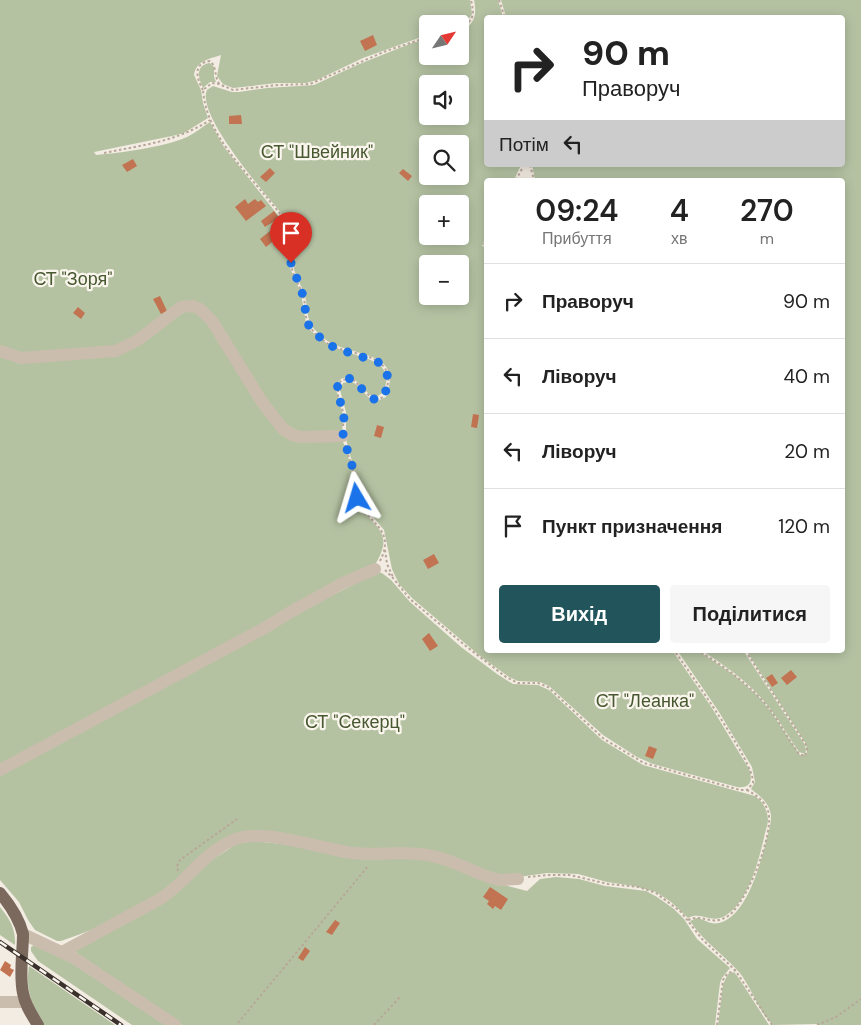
<!DOCTYPE html>
<html lang="uk">
<head>
<meta charset="utf-8">
<style>
	:root { --surface:#fff; --page:#f6f6f6; --text:#222; --muted:#767676; --line:#e0e0e0; --accent:#22545b }
	body { margin:0; font-family:"DM Sans",sans-serif; background:var(--page); color:var(--text); height:100vh; display:flex; flex-direction:column; font-size:19px; white-space:nowrap }
	* { box-sizing:border-box; margin:0 }
	p { font-size:16px; color:var(--muted) }
	.icon { flex:none; width:28px; height:28px; fill:none; stroke:currentColor; stroke-width:2; stroke-linecap:round; stroke-linejoin:round }
	.map { position:relative; flex:1; overflow:hidden }
	.panel { position:absolute; left:484px; top:178px; width:361px; height:475px; display:flex; flex-direction:column; background:var(--surface); border-radius:5px; box-shadow:0 2px 12px #0003 }
	.panel>* { flex:none }
	.guide { position:absolute; left:484px; top:15px; width:361px; height:152px; border-radius:5px; box-shadow:0 2px 12px #0003; background:#fff; color:var(--text); overflow:hidden }
	.needle { width:32px; rotate:55deg }
	.fabs { position:absolute; left:419px; top:15px; display:grid; gap:10px }
	.fabs a { display:grid; place-items:center; width:50px; height:50px; border-radius:5px; background:var(--surface); box-shadow:0 2px 12px #0003; font-size:25px }
	.pin { position:absolute; display:grid; place-items:center; width:42px; height:42px; color:#fff; margin:-51px -21px; border-radius:50% 50% 50% 0; rotate:-45deg; box-shadow:0 0 5px #0007 }
	.pin .icon { rotate:45deg }
	.me { position:absolute; width:55px; margin:-28px; rotate:353deg; stroke-linejoin:round; filter:drop-shadow(0 0 4px #0008) }
	.turn { display:flex; align-items:center; gap:18px; height:105px; padding:0 15px; font-size:22px }
	.turn .icon { width:65px; height:65px; stroke-width:2.5 }
	.turn b { display:block; font-size:35px; line-height:42px }
	.then { display:flex; align-items:center; height:48px; padding:0 15px; background:#0003; gap:10px; font-size:19px }
	.eta { display:flex; justify-content:space-evenly; align-items:center; height:85px; text-align:center }
	.eta b { font-size:30px; font-weight:600; line-height:35px }
	.button { display:flex; gap:10px; margin-top:auto; padding:10px 15px }
	.button a { flex:1; height:58px; border-radius:5px; background:var(--accent); color:#fff; font-size:20px; font-weight:600; line-height:58px; text-align:center }
	.button a+a { background:var(--page); color:var(--text) }
	ul { padding:0; list-style:none }
	li { display:flex; align-items:center; gap:15px; height:75px; padding:0 15px; border-top:1px solid var(--line) }
	li div { flex:1 }
	li b { display:block; font-size:19px }
	li em { font-style:normal }
	.map>svg:first-child { display:block }
	.green { fill:#b5c2a2; fill-rule:evenodd }
	.building { fill:#c27351 }
	.lines { fill:none; stroke-linecap:round; stroke-linejoin:round }
	.path { stroke:#b7a798; stroke-width:2; stroke-dasharray:2.5 2.5; stroke-linecap:butt }
	.minor { stroke:#cbbdad; stroke-width:12 }
	.major { stroke:#7b695e; stroke-width:12 }
	.rail-casing { stroke:#3a312c; stroke-width:4.5 }
	.rail { stroke:#faf6ee; stroke-width:2.5; stroke-dasharray:8; stroke-linecap:butt }
	.route { stroke:#1a73e8; stroke-width:9; stroke-dasharray:0 16.2 }
	.labels { text-anchor:middle; dominant-baseline:central; stroke-width:4.5; stroke-linejoin:round; paint-order:stroke }
	.park-label { font-size:18px; fill:#475830; stroke:#faf6ee }
</style>
</head>
<body>
<div class="map">
<svg width="861" height="1025" viewBox="0 0 861 1025">
	<rect width="100%" height="100%" fill="#f3ece2"/>
	<path class="green" d="M0,0H470L472,14C466,29 442,24 428,24L427,35L363,58L317,80L306,83H277L233,88L223,84L217,76L221,55C209,59 196,61 194,75L201,90L203,103L208,118L184,133L172,136L94,152L96,155C120,153 165,147 187,137C195,133 202,127 210,122L224,147L281,219L289,233L291,239L290,268L301,293L306,323L311,331L330,346L371,360L381,366L386,373L387,379L384,392L378,396L370,395L353,378L346,377L341,379L337,383L336,389L343,415L342,435L293,434L196,306L118,348L23,356L0,348Z
		M474,0H498L503,17L486,18V165H521L514,180H486V237L482,246L486,247V650H672L712,708L749,769C753,780 751,789 737,787L653,764L637,757L603,735L549,686L540,682L518,681L509,677L480,656L412,598L399,584L392,569L384,530L363,505L358,496L355,473L346,439V412L340,390L343,383L351,381L357,385L371,400L377,401L386,397C402,354 364,357 335,345C327,342 320,335 314,329C306,320 308,307 305,296C302,285 294,275 293,264C290,244 300,241 287,220C270,199 195,115 207,90L213,86L232,92H239L267,88L314,85L357,65L412,43L427,39L428,56H460V31C475,25 477,15 474,0ZM428,84H460V116H428ZM428,144H460V176H428ZM428,204H460V236H428ZM428,264H460V296H428Z
		M501,0H861V1025H817V1024L773,1025C758,1011 752,988 739,972C723,954 703,941 690,921L697,918C706,920 710,925 719,923C746,916 758,870 765,846C767,837 771,826 771,816C770,803 760,796 751,789L755,782L752,767L719,712L677,650H697L734,675L758,696L770,710L799,754L802,756L807,753L806,744L746,650H842V180H535L532,165H842V18L506,17Z
		M210,63L214,67V77L216,82H210L203,88C198,78 195,65 210,63Z
		M199,310L282,430L342,438C345,449 350,460 352,472C354,481 352,491 356,499C368,526 397,528 376,563L0,767V355L97,356L178,313Z
		M378,572L382,573L391,580L410,602L461,647L497,674L513,684L538,685L549,690L602,740L643,765L755,796C763,802 767,809 768,819C768,825 765,832 764,838C758,863 748,902 725,916C711,924 701,911 688,918L671,902L656,892L634,886L607,882L578,874L547,873L511,878L462,863L251,834C191,874 130,919 61,941H57L35,930L28,920L19,902L0,880V773L274,625Z
		M701,650H743L805,745L806,750L805,754L799,752C789,738 781,723 771,710C753,685 726,666 701,650Z
		M240,840L424,857L489,881L527,891L540,879L556,877L579,879L605,886L646,891L657,897L674,909L684,919L697,939L730,968L722,978L720,983L715,1025H182L74,951L200,869Z
		M0,907C10,919 16,930 15,945L0,935Z
		M34,945L68,958L169,1025H132L38,961L31,951V947Z
		M29,966L115,1025H43C32,1004 25,990 29,966Z
		M734,972L738,977L769,1025H718L723,984L728,974Z"/>
	<path class="building" d="M373,35L377,45L365,51L360,41Z
		M241,115L242,124H229V116Z
		M133,159L137,166L127,172L122,165Z
		M270,168L275,173L266,182L260,177Z
		M403,169L412,176L408,181L399,173Z
		M245,199L248,204L255,199L258,202L261,200L266,206L246,221L235,207Z
		M274,211L279,218L265,227L261,221Z
		M270,231L276,239L266,247L260,239Z
		M160,296L167,311L161,314L153,299Z
		M78,307L85,313L81,319L73,313Z
		M473,414L479,415L477,428L471,427Z
		M377,425L384,427L381,438L374,436Z
		M434,554L439,563L428,569L423,560Z
		M429,633L438,646L430,651L422,639Z
		M791,670L797,677L787,685L781,678Z
		M772,674L778,683L772,687L766,678Z
		M649,746L657,749L653,759L645,756Z
		M490,887L508,899L501,910L495,906L493,909L487,904L489,901L483,897Z
		M335,920L340,923L332,935L326,932Z
		M305,947L310,951L303,961L298,958Z
		M5,961L11,965L10,968L14,970L10,977L0,970Z"/>
	<g class="lines">
		<path class="path" d="M499,0L505,18
			M460,27C475,21 474,14 471,0
			M203,90C197,79 192,63 210,61C217,67 214,76 219,83
			M104,153C142,145 176,142 210,120
			M530,165L534,180
			M516,180L524,165
			M484,245L486,240
			M343,426L344,415L338,396V384L342,380L352,379C360,384 375,409 384,395C387,389 389,382 388,376C384,354 351,354 334,347C325,343 313,333 309,325C304,317 306,307 304,299C301,287 292,276 291,263C290,252 295,241 290,230C285,218 276,209 268,199C242,167 206,133 203,90L212,83L219,84L233,90L278,85L310,84L386,51L428,37
			M345,445C348,455 352,465 354,475C355,482 354,491 357,498C366,523 397,528 380,561
			M385,550L387,564L393,577
			M385,570L393,578L410,599L467,647L506,677L518,683H538L548,687L604,739L644,763L740,790H747L753,783C755,763 689,672 674,650
			M697,650C724,666 749,684 769,708C780,723 788,739 799,754L805,756L807,749L806,745L745,650
			M178,871L177,866L180,860L237,819
			M528,877L548,875H570L608,884L639,887L656,893L681,912L702,939L735,970L772,1025
			M688,920C703,913 711,927 728,916C747,903 775,832 768,811C764,800 756,795 747,790
			M238,1023L369,865
			M374,1025L400,997
			M717,1025L723,980L727,974L735,970
			M817,1025L836,1017L861,999"/>
		<path class="minor" d="M0,351L21,358L116,351L138,340L181,307L193,306L200,309L212,321L262,402L283,429L293,435L300,437L343,436
			M0,770L268,626L287,614L343,583L375,569
			M23,934L74,958L175,1025
			M62,952L160,899C187,882 203,853 233,840C262,827 321,849 353,853C379,856 407,850 432,856C454,860 472,872 492,878L500,880L518,879
			M0,1002H25"/>
		<path class="major" d="M0,893C10,905 19,918 23,934C23,952 19,975 23,993C25,1005 32,1015 38,1025"/>
		<defs>
			<path id="rail" d="M0,942L121,1025"/>
		</defs>
		<use href="#rail" class="rail-casing"/>
		<use href="#rail" class="rail"/>
	</g>
	<g class="lines">
		<path class="route" d="M291,263L302,292L308,324L312,330L324,341L335,348L378,362L387,372L388,386L383,397L379,399H374L369,396L352,379L347,378L342,380L338,384L337,390L344,415L343,436L354,472L357,498"/>
	</g>
	<g class="labels">
		<g class="park-label">
			<text x="317" y="152">СТ "Швейник"</text>
			<text x="73" y="279">СТ "Зоря"</text>
			<text x="645" y="701">СТ "Леанка"</text>
			<text x="355" y="722">СТ "Секерц"</text>
		</g>
	</g>
</svg>
<div class="fabs">
<a><svg class="needle" viewBox="-14 -14 28 28"><path d="M0-13l5 13h-10z" fill="#e53935"/><path d="M0 13l5-13h-10z" fill="#767676"/></svg></a>
<a><svg class="icon" aria-label="sound" viewBox="0 0 24 24"><path d="M4 9h4l5-4v14l-5-4H4zM17 9q2 3 0 6"/></svg></a>
<a><svg class="icon" aria-label="search" viewBox="0 0 24 24"><circle cx="10" cy="10" r="6"/><path d="M15 15l6 6"/></svg></a>
<a>+</a>
<a>−</a>
</div>
<div class="pin" style="left:291px;top:263px;background:#d93025"><svg class="icon" aria-label="arrive" viewBox="0 0 24 24"><path d="M6 21V4h12l-3 4 3 4H6"/></svg></div>
<svg class="me" style="left:357px;top:498px" viewBox="-20 -20 40 40"><path d="M0-17L14 15 0 8-14 15z" fill="#1a73e8" stroke="#fff" stroke-width="4"/></svg>
<div class="guide">
<div class="turn"><svg class="icon" aria-label="right" viewBox="0 0 24 24"><path d="M7 20v-9h11M14 6l5 5-5 5"/></svg><div><b>90 m</b>Праворуч</div></div>
<div class="then">Потім<svg class="icon" aria-label="left" viewBox="0 0 24 24"><path d="M17 20v-9H6M10 6l-5 5 5 5"/></svg></div>
</div>
<section class="panel">
<div class="eta">
<div><b>09:24</b><p>Прибуття</p></div>
<div><b>4</b><p>хв</p></div>
<div><b>270</b><p>m</p></div>
</div>
<ul>
<li><svg class="icon" aria-label="right" viewBox="0 0 24 24"><path d="M7 20v-9h11M14 6l5 5-5 5"/></svg><div><b>Праворуч</b></div><em>90 m</em></li>
<li><svg class="icon" aria-label="left" viewBox="0 0 24 24"><path d="M17 20v-9H6M10 6l-5 5 5 5"/></svg><div><b>Ліворуч</b></div><em>40 m</em></li>
<li><svg class="icon" aria-label="left" viewBox="0 0 24 24"><path d="M17 20v-9H6M10 6l-5 5 5 5"/></svg><div><b>Ліворуч</b></div><em>20 m</em></li>
<li><svg class="icon" aria-label="arrive" viewBox="0 0 24 24"><path d="M6 21V4h12l-3 4 3 4H6"/></svg><div><b>Пункт призначення</b></div><em>120 m</em></li>
</ul>
<div class="button"><a>Вихід</a><a>Поділитися</a></div>
</section>
</div>
</body>
</html>
